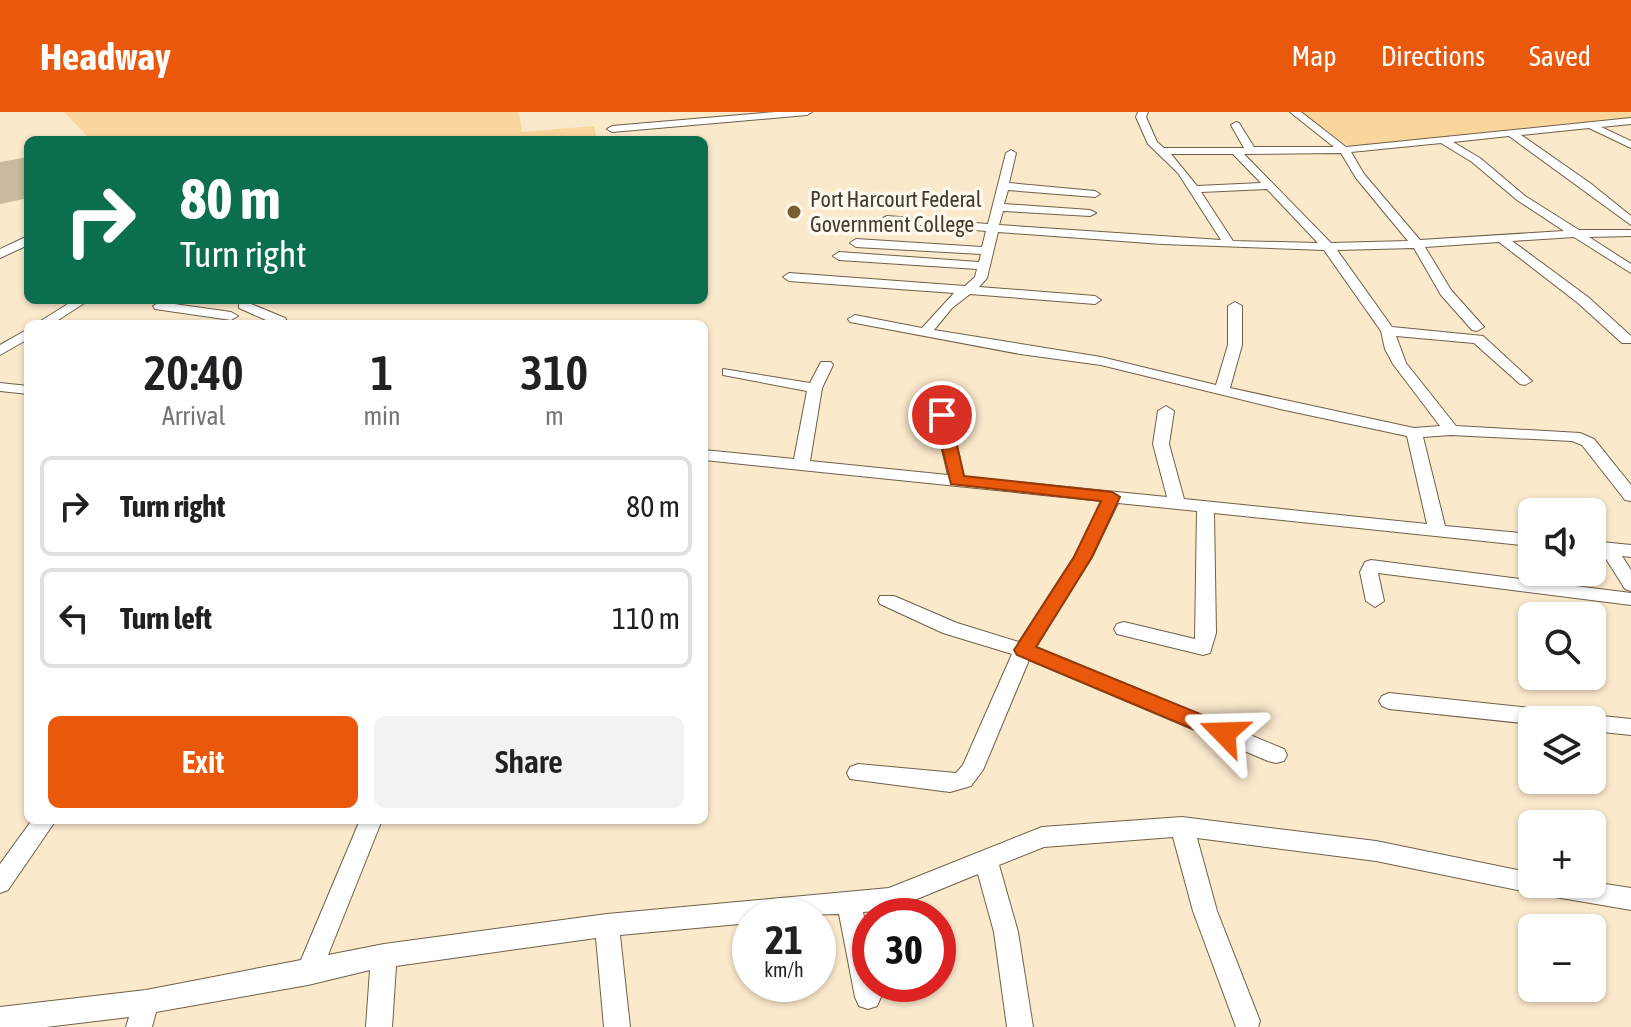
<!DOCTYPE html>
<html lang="en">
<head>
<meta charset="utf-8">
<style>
	:root { --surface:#fff; --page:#f2f2f2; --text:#202124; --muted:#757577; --line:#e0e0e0; --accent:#ea580c }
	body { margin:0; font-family:"Asap Condensed",sans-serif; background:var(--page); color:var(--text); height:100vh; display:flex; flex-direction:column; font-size:30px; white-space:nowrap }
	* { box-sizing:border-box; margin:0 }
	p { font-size:26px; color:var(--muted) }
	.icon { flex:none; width:44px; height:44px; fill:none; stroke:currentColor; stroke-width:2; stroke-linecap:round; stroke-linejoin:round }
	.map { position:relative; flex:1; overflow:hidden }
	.side { position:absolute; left:24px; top:208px; width:684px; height:504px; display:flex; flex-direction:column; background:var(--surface); border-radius:12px; box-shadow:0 2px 6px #0004 }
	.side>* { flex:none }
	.hud { position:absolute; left:24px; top:24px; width:684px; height:168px; border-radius:12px; box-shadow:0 2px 6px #0004; background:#0b6e4f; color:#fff; overflow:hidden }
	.buttons { position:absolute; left:1518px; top:386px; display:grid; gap:16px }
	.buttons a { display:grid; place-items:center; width:88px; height:88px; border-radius:12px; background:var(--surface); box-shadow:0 2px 6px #0004; font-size:40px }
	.speed { position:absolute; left:732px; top:786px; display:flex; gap:16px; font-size:40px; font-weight:700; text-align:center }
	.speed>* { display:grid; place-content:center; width:104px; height:104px; border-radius:50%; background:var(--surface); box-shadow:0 2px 6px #0004; line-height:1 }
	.speed small { font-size:20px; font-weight:400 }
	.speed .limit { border:12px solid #d22; background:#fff; color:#111 }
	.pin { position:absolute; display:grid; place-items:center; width:68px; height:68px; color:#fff; margin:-34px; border:4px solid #fff; border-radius:50%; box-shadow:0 2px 8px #0007 }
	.me { position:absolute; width:88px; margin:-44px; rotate:292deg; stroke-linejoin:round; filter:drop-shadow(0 0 6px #0008) }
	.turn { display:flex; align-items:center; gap:28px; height:168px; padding:0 24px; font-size:36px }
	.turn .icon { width:104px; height:104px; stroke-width:2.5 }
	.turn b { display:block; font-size:56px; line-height:68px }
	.eta { display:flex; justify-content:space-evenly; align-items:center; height:136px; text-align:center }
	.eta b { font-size:48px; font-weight:600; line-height:56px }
	.primary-button { display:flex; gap:16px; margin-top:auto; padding:16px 24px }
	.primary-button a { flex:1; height:92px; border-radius:12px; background:var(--accent); color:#fff; font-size:32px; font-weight:600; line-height:92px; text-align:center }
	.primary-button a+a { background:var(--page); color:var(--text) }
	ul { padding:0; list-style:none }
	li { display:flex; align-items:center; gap:24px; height:100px; margin:0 16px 12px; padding:0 8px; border:4px solid var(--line); border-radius:12px }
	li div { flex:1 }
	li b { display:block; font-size:30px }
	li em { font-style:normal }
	header { display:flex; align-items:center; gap:48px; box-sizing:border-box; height:112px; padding:0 40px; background:var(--accent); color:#fff }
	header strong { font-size:38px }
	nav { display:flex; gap:44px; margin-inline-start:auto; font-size:28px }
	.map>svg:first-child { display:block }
	.green { fill:#f9d69b }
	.building { fill:#cab99d }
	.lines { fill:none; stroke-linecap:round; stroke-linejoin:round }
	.minor-casing { stroke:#6f6047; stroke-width:2 }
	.minor { fill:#fff; fill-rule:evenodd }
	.route { fill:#ea580c; stroke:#983908; stroke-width:2 }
	.poi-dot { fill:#795f30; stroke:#fff8ec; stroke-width:3 }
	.labels { text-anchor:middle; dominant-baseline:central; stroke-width:7; stroke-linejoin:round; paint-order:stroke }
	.far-poi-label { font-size:22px; fill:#423b2f; stroke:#fff8ec; text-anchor:start }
</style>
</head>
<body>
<header>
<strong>Headway</strong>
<nav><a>Map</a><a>Directions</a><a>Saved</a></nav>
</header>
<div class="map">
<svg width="1631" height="915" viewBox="0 0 1631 915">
	<rect width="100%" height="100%" fill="#fbe9cc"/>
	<path class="green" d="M64,0H519L522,20L594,14L597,28H91Z
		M1299,0H1631V13L1356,39Z"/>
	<path class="building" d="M28,45V86L0,92V50Z"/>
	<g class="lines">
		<defs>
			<path id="minor" d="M775,0H812L807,3L612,20L607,17L612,14Z
				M1138,0H1148L1146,5L1157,30L1164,36H1244L1231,13L1236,10L1239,11L1254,35H1334L1290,0H1301L1346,35L1631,6V12L1601,15L1631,29V36L1589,16L1521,23L1590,71L1631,104V113L1509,24L1453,30L1480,46L1525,84L1579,118H1631V124L1589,125L1631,152V161L1574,125L1512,129L1588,185L1631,224V231H1622L1578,191L1499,130L1425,135L1451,178L1484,215L1477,219L1472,218L1441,183L1414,136L1337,138L1392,215L1483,224L1532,269L1525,273L1520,272L1474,231L1396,224L1406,251L1456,314L1580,321L1594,327L1631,373V389L1625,388L1582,333L1572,329L1451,323L1423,325L1445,414L1532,422V434L1214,401L1216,521L1210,541L1203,543L1117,522L1114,517L1117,512L1124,510L1195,527L1197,399L1118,391L1092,445L1036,535L1284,637L1287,643L1284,649L1276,651L1268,649L1029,548L983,658L971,674L950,680L850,667L847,661L850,655L858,652L956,661L963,653L1012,542L943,521L880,492L878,488L880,484H894L957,511L1019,530L1074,445L1102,389L704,348V338L794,347L807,279L723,263V257L810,271L821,250H831L833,253L822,276L810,349L948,363L934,303L942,298L950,303L964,365L1167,385L1153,332L1158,299L1166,294L1174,299L1169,332L1184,387L1427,412L1407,324L1280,297L1101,253L1020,242L850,210L848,207L855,203L922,216L954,181L789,169L783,165L789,161L965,174L975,165L977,157L839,148L833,144L839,140L979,150L981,142L856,135L850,131L856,127L982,135L986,119L887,110L881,107L887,104L988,112L1006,41L1011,38L1016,41L1009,71L1095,79L1100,82L1095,85L1008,78L1004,92L1090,98L1096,101L1090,104L1003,99L999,113L1221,128L1178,61L1148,32L1136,5ZM1441,31L1472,50L1517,88L1564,119L1420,128L1364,62L1351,40ZM1341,41L1356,66L1408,129L1331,131L1244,42ZM1171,42H1233L1261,71L1197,74ZM1267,77L1318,131L1233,129L1201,80ZM998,120L1162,132L1324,138L1381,219L1385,237L1393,252L1440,314L1414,316L1230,276L1242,233V194L1235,190L1228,194V233L1216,273L1101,245L934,218L952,196L970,182L1095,192L1101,188L1095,184L979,175L987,166Z
				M28,124V133L0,146V137Z
				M74,188H89L52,212H36Z
				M244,189L285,206L287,209L284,212H275L239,196V190Z
				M160,190L231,200L238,204L231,208L155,197L153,194Z
				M28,217V227L0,243V233Z
				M0,271L28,274V282L0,279Z
				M1592,429L1631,433V445L1622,444L1631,458V479L1625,477L1603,442L1592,441Z
				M1371,448L1631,481V493L1378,461L1384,489L1375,495L1366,489L1360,460L1365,450Z
				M1389,581L1567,600L1574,602L1577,608H1532V612L1389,597L1382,594L1379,589L1382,584Z
				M1592,603L1631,607V623L1592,619V608H1583Z
				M1182,705L1376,729L1532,761V772L1592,770L1631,776V798L1532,781L1376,749L1197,726L1217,799L1260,909L1258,915H1236L1193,799L1173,725L1044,735L999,753L1018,820L1033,915H1007L994,820L978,762L890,798L863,800L870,833V872H878L881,885L877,894L868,897L859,894L855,885L839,802L750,804V811L620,823L630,915H604L596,826L396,854L392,915H366L370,858L308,873L156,900L152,915H126L129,905L46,915H0V895L146,878L301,848L360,708H382L328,843L384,832L607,802L889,776L1042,715Z
				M32,708H56L8,778L0,781V752Z"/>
		</defs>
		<use href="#minor" class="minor-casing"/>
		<use href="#minor" class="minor"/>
	</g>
	<path class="route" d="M942,298L950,303L964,364L1112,380L1120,385L1092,445L1036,535L1232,615L1235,621L1232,627H1217L1017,543L1014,538L1074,445L1101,389L951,372L934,303Z"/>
	<circle class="poi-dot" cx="794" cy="100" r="8"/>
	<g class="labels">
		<g class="far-poi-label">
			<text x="810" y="87">Port Harcourt Federal<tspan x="810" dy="25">Government College</tspan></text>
		</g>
	</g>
</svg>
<div class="buttons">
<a><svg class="icon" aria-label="sound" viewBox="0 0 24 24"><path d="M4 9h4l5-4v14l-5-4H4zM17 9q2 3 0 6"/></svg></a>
<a><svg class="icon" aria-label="search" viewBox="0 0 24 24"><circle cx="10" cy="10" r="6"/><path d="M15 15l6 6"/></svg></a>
<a><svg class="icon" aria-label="layers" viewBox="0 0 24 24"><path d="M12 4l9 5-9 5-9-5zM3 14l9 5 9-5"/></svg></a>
<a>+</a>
<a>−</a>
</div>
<div class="speed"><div>21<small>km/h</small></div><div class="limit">30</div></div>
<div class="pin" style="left:942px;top:303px;background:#d93025"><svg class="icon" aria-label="arrive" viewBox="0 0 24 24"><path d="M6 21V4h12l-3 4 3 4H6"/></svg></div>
<svg class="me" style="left:1224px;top:621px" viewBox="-20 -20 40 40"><path d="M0-17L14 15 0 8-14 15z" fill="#ea580c" stroke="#fff" stroke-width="4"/></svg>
<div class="hud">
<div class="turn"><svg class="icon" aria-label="right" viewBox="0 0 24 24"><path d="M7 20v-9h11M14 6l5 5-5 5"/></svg><div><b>80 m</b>Turn right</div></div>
</div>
<section class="side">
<div class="eta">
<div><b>20:40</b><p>Arrival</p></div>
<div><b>1</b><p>min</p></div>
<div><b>310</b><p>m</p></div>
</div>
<ul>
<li><svg class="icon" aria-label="right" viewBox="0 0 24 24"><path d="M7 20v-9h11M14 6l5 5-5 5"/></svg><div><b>Turn right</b></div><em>80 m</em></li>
<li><svg class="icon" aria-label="left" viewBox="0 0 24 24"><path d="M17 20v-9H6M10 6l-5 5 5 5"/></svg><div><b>Turn left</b></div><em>110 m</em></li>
</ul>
<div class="primary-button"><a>Exit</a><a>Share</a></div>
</section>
</div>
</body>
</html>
